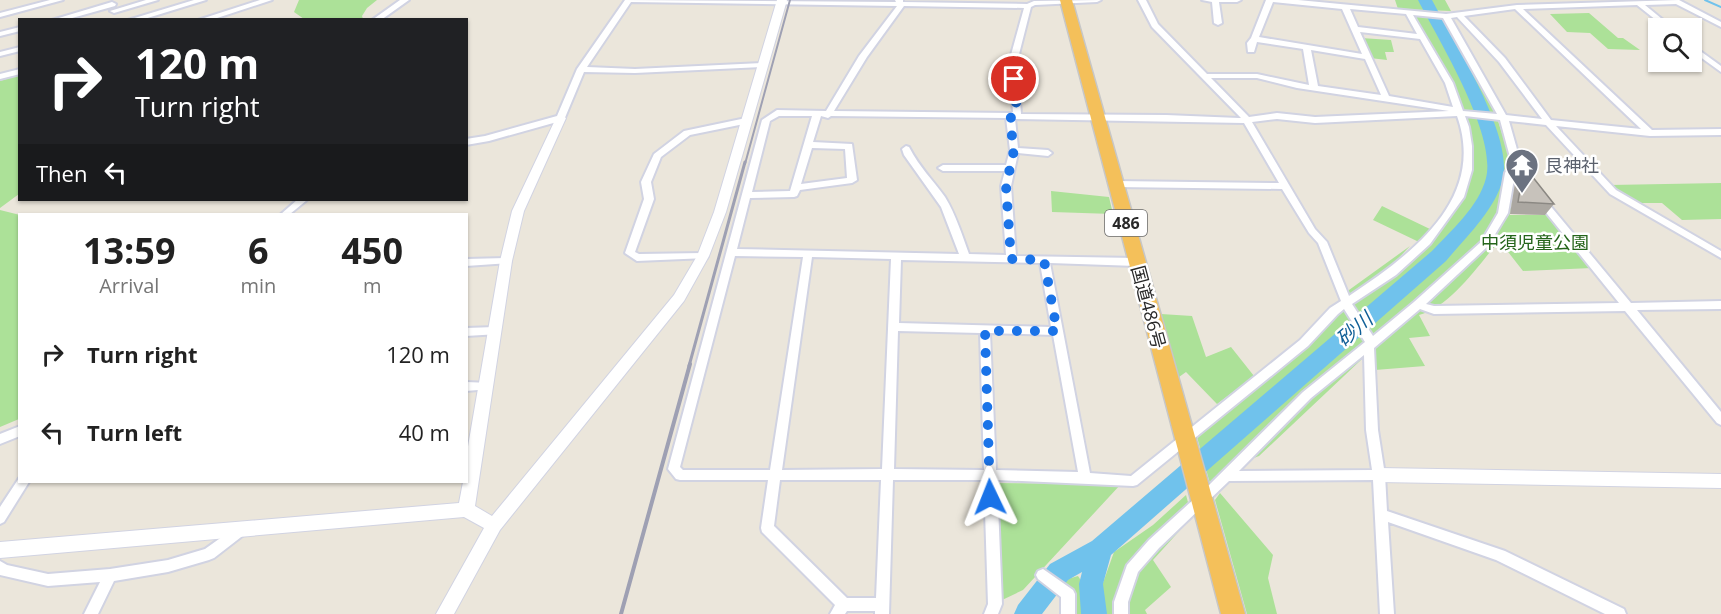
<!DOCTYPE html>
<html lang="en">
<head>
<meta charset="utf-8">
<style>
	:root { --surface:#fff; --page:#f2f2f2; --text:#222; --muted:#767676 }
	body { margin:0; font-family:"Open Sans","Noto Sans JP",sans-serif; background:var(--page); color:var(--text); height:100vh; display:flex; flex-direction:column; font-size:22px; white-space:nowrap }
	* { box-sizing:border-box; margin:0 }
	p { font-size:20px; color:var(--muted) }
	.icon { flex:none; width:33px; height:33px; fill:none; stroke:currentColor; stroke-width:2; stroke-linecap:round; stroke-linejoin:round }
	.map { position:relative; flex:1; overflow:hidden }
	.details { position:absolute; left:18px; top:213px; width:450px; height:270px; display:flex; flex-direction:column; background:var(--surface); border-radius:0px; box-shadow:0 2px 4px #0004 }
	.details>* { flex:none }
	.hud { position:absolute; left:18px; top:18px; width:450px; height:183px; border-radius:0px; box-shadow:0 2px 4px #0004; background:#202124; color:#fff; overflow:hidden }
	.fabs { position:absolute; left:1648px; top:18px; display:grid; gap:12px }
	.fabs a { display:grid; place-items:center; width:54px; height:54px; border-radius:0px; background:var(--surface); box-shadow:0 2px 4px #0004; font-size:30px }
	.pin { position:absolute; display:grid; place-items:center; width:51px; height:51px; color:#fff; margin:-26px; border:3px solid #fff; border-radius:50%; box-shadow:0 2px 6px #0007 }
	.me { position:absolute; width:66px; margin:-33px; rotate:358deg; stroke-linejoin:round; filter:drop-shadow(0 0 4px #0008) }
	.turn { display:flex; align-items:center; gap:21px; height:126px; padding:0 18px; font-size:27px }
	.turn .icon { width:78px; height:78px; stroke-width:2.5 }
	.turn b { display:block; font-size:42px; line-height:51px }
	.then { display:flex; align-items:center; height:57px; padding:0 18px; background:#0003; gap:12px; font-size:22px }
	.eta { display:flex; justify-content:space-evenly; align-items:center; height:102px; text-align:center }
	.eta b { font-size:36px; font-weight:700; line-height:42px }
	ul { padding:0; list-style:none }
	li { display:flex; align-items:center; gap:18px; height:78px; padding:0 18px }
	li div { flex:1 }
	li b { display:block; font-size:22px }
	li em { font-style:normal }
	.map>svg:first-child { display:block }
	.green { fill:#ace198 }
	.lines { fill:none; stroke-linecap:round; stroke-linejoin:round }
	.stream { stroke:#70c2ec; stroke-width:2 }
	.river { fill:#70c2ec; fill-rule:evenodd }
	.minor-casing { stroke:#d1d3e2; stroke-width:4 }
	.tertiary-casing { stroke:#d1d3e2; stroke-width:2 }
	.trunk-casing { stroke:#c7c7c7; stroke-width:3 }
	.minor { fill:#fff; fill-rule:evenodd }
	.tertiary { fill:#fff; fill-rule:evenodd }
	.trunk { fill:#f4c05a; fill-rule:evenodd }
	.rail-far2 { stroke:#9ea0b3; stroke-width:2 }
	.rail-far1 { stroke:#9ea0b3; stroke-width:3 }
	.rail { stroke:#9ea0b3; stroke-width:4 }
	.wall { fill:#aba7a1 }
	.building { fill:#c7c2bb; stroke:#8b8883; stroke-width:1.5 }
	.route { stroke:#1a73e8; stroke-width:10; stroke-dasharray:0 18 }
	.labels { text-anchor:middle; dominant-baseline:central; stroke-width:5; stroke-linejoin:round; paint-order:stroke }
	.shield { fill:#fff; stroke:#696969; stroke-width:1.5 }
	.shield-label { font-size:16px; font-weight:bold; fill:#292929 }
	.worship-label { font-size:18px; fill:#5b616d; stroke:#fff; text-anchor:start }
	.park-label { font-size:18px; fill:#25651b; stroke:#fff }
	.street-label { font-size:18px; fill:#292929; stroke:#fff }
	.water-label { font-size:20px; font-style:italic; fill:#105f97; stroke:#fff }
</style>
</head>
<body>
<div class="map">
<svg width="1721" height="614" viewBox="0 0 1721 614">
	<rect width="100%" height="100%" fill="#ebe6db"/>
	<path class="green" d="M299,0H377L367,8L362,16L363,19H304L294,12Z
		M1395,0H1445L1451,11L1398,9Z
		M1589,13L1618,38H1623L1640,50L1608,49L1590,33L1567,32L1550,14Z
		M1413,16L1443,18L1496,115L1462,111Z
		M1361,38L1391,40L1394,52H1385L1387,60L1370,58Z
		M19,75V194L0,208V81Z
		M1464,116L1498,121L1515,173L1510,215H1548L1592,268L1523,271L1505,248H1493C1475,271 1447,308 1419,315L1430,336L1409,338L1425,366L1375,370L1373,350L1351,303L1431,244L1464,197Z
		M1721,183V219L1682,220L1662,203H1636L1617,192L1610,185Z
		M1051,191L1109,197L1113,214L1052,212Z
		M1382,206L1432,230L1419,242L1373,220Z
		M0,210L20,215L19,419L0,427Z
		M1410,246L1389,268L1348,297L1349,290Z
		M1341,311L1349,314L1366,341L1300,393L1211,487L1197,437L1300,353Z
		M1161,314L1192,316L1206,357L1231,347L1254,376L1217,404L1186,372L1179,377Z
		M1364,352L1362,359L1259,456L1246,461L1309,398Z
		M994,483L1121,484L1023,590L1000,601Z
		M1220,493L1273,555L1268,578L1277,614H1247L1215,500Z
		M1186,495L1192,517L1153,560L1171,587L1145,610L1147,614H1102L1099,594L1114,552L1153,525Z
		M1078,576L1084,585V614H1072L1074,595L1061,581Z"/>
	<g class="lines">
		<path class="stream" d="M1705,0L1721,7"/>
		<path class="river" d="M1418,0H1432C1453,40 1513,133 1503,178C1496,209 1466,237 1446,261L1111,555L1103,584L1107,614H1081L1079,584L1082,572L1068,580L1042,614H1014L1018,605L1050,564L1092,541L1432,251C1451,231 1479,206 1486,178C1497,134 1439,41 1418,0Z"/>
		<defs>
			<path id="minor" d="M50,0H63L0,17V13Z
				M146,0H158L114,13L110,11Z
				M194,0H206L141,20H128Z
				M260,0H272L211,20H198Z
				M400,0H409L381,20H372Z
				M625,0L896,2L895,0H903V2L1027,4L1034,1L1101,0L1097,2L1035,5L1031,7L1017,62L1021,114L1166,115L1239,118H1241L1152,27L1138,0H1146L1158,24L1207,74H1257L1309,85L1303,49L1257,42L1254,52H1248L1247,43L1251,38L1266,0H1298L1446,14L1517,5L1679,0L1721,22V27L1676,4L1645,5L1673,28H1666L1637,5L1523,9L1652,130L1721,129V135L1650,136L1556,126L1616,190L1721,251V258L1610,194L1546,125L1509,121L1522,167L1516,170L1515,173L1508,213L1488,246L1426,304L1434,306L1619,303L1535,199L1540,196L1543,197L1631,303L1721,301V309L1637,310L1721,412V425L1717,423L1625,311L1434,314L1420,309L1374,348L1378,430L1385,475L1387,511L1505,551L1624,609L1626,614H1605L1496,560L1388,522L1394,614H1380L1373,480L1229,481L1159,548L1138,572L1128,602V614H1114V602L1127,565L1149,540L1205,489L1303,392L1365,342L1344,309L1338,314L1308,346L1137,485L1133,486L997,480L1002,604L998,614H984L988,604L984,480H893L889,614H875V611H847L845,614H830L835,605L762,532L761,528L768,480H680L676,479L668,469L762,120L777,110L826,111L859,56L897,6L631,2L587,67L635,69L762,63L766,65L762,67L635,73L584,72L564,120L489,141L466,145V139L485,136L557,116L577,69ZM1273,2L1342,9L1362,54L1259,37ZM904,6L1024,8L1009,62L1013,112L1011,113L834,111L867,57ZM1350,9L1406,14L1417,34L1358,27ZM1515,9L1641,129L1551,120L1505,58L1464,16ZM1413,15L1443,18L1497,114L1463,111L1453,83ZM1457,17L1499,62L1542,119L1506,115L1451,18ZM1360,32L1420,39L1445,83L1453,107L1389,96ZM1311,50L1365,59L1381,95L1318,86ZM1211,78H1257L1297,88L1449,111L1315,117L1277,113L1249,117ZM779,116H812L790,191L752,192L770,121ZM821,116L828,118L831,116L1006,118L1010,150L1006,165H943L938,168L943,171H1005L1001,186L1006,255L969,254C962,235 956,215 945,197C932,179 920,168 909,147L906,146L902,149L904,155L941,207L959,254L737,249L750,198L794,197L797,196L800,190L852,183L857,180L852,144L813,142ZM1457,116C1487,200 1410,255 1349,296L1327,242L1315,229L1252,122L1277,119L1315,123ZM1465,116L1500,120L1511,161L1505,173L1498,213L1481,242L1414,302L1373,336L1352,304L1396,275L1430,244L1464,197L1472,170V146L1469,127ZM1015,119L1244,123L1279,183L1115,181L1110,184L1115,187L1282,189L1309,233L1318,243L1341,301L1330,308L1300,340L1131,476L1090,473L1050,263L1136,266L1141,262L1136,258L1016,256L1011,186L1018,153L1048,156L1052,153L1048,150L1018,148ZM812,148L845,149L847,178L801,184ZM735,256L803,257L770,470H683L680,467ZM812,257L891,259L882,469L782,470ZM901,260L1040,263L1051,327L899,323ZM898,331L980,333L984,470L894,469ZM990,333L1053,335L1078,472L996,470ZM1364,355L1366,430L1372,470L1239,471L1311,398ZM780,480H881L876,598H847L774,526Z
				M1202,0H1241L1237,2H1219L1222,23L1218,25L1214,23L1212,2Z
				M112,2L116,4L115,6L65,20H52Z
				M20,27V31L0,36V32Z
				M1692,45L1721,66V72L1692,51Z
				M20,47V51L0,56V52Z
				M20,69V74L0,79V74Z
				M746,118L749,119V123L690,135L661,157L651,182L654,199L635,252L639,254L703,253L708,256L707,258L637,261L625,253L644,199L641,182L654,154L684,131Z
				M297,200H307L290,214H281Z
				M506,258L511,261L510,263L466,266V259Z
				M495,327L499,328L500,331L499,334L466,336V328Z
				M466,382L490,383L492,386L490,389L466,391Z
				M20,426V436L0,444V434Z
				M19,478L20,482H29L4,522L0,524V507Z
				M240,524L245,526L246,530L245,534L214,558L209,560L168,572L114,581L98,614H84L100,582L48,586L0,575V561L7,565L48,574L110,569L168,560L205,549Z
				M1043,569L1073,590L1075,594V614H1061V597L1038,579L1036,575L1038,571Z"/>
			<path id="tertiary" d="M777,0H787L726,212L709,256L684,301L500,530L454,614H436L484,528L464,517L0,558V542L459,503L463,482H466V458L500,261L512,211L556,118L561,115L566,118L524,211L512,261L475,506L492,516L674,295L697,256L714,212Z
				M1379,468L1721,474V488L1379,482L1373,480L1371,475L1373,470Z"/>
			<path id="trunk" d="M1060,0H1072L1245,614H1221Z"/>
		</defs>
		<use href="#minor" class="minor-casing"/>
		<use href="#tertiary" class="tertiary-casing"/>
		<use href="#trunk" class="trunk-casing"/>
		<use href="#minor" class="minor"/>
		<use href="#tertiary" class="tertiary"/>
		<use href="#trunk" class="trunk"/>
		<path class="rail-far2" d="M745,164L790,0"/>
		<path class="rail-far1" d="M689,366L745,162"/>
		<path class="rail" d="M621,614L690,364"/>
	</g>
	<path class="wall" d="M1524,166L1554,204L1545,215L1510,214L1516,177Z"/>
	<path class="building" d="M1524,166L1554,204L1518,202Z"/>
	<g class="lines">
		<path class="route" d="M990,497L985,331H1057L1044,260L1011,259L1006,186L1014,150L1010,122L1011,117L1017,112L1014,79"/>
	</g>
	<defs>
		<symbol id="temple-pin" viewBox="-11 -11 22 30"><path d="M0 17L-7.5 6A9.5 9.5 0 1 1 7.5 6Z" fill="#6b7280" stroke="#fff"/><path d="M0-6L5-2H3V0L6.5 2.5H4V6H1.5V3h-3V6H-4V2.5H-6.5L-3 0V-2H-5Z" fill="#fff"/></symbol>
	</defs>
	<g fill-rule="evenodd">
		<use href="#temple-pin" x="1503" y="146" width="38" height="52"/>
	</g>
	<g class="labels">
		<rect class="shield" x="1105" y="210" width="42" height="26" rx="4.5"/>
		<g class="shield-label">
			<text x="1126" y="223">486</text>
		</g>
		<g class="worship-label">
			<text x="1545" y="165">艮神社</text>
		</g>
		<g class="park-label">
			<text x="1535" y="242">中須児童公園</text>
		</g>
		<g class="street-label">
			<text transform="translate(1149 307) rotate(75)">国道486号</text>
		</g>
		<g class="water-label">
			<text transform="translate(1354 329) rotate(-41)">砂川</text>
		</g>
	</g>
</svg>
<div class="fabs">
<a><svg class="icon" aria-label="search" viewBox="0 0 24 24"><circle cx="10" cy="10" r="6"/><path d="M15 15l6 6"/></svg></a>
</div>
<div class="pin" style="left:1014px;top:79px;background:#d93025"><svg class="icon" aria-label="arrive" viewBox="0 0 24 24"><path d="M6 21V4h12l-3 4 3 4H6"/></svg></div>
<svg class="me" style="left:990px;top:497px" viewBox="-20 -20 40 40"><path d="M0-17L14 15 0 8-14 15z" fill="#1a73e8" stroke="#fff" stroke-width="4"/></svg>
<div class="hud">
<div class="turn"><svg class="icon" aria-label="right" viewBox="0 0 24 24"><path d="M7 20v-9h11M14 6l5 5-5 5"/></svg><div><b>120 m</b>Turn right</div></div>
<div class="then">Then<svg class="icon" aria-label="left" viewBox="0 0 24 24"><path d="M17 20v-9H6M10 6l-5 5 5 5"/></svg></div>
</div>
<section class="details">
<div class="eta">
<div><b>13:59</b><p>Arrival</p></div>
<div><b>6</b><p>min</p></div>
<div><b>450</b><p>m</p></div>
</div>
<ul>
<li><svg class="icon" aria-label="right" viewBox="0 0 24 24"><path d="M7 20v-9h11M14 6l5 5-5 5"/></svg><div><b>Turn right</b></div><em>120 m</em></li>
<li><svg class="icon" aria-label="left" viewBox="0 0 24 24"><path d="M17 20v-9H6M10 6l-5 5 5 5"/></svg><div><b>Turn left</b></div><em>40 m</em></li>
</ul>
</section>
</div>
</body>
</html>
